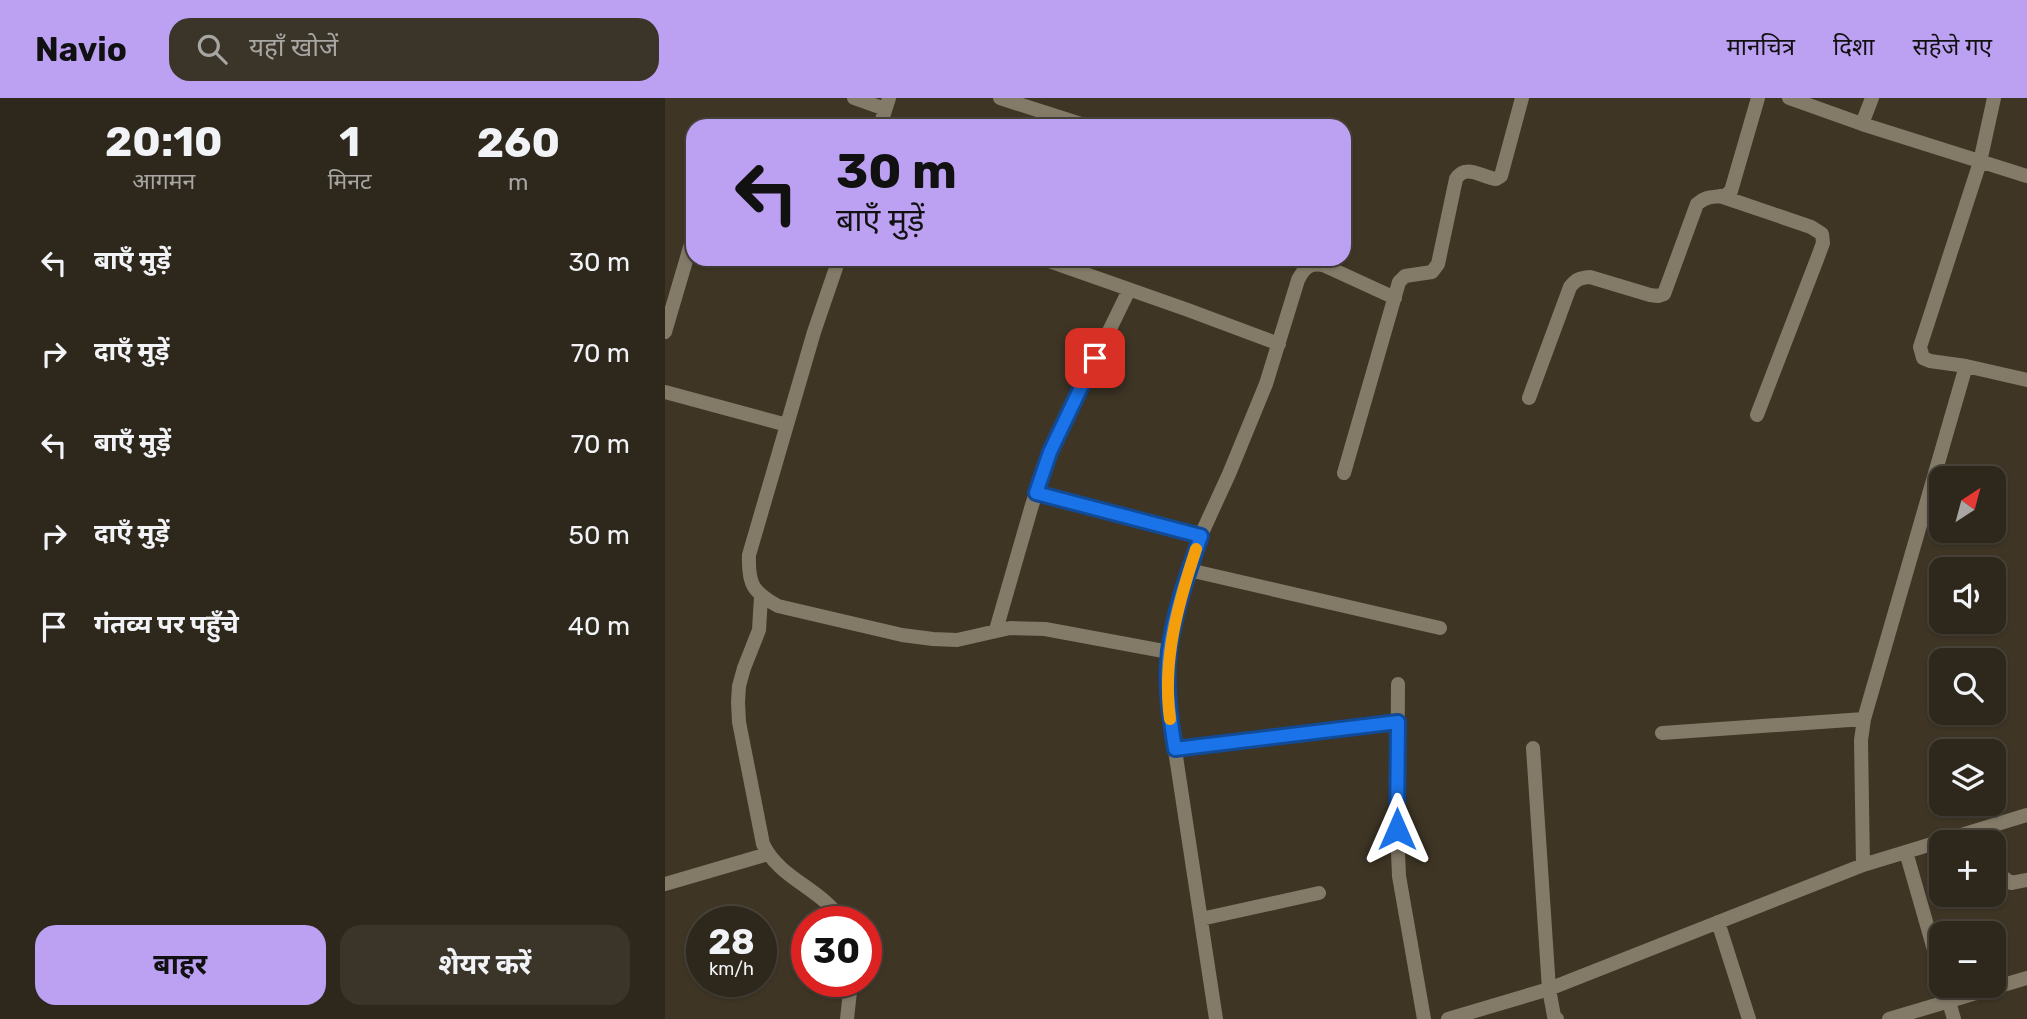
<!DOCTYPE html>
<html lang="hi">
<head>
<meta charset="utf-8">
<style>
	:root { --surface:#2e281c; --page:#3a3429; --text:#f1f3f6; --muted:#a7a6a3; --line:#49443b; --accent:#bca0f2 }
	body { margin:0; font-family:Rubik,"Noto Sans Devanagari",sans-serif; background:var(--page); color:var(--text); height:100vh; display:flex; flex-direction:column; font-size:26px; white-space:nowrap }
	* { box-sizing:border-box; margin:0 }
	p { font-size:23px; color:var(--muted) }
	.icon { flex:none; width:38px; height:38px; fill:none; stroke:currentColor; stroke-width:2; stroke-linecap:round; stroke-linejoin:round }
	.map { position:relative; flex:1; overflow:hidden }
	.details { display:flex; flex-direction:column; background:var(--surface); width:665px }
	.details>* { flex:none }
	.guide { position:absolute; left:21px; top:21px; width:665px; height:147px; border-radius:21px; box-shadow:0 2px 5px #0004,0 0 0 2px var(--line); background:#bca0f2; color:#111; overflow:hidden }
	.needle { width:46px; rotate:36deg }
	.controls { position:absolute; left:1264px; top:368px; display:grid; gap:14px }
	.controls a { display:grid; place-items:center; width:77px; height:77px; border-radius:14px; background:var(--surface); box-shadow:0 2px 5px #0004,0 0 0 2px var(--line); font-size:35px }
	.speed { position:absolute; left:21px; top:808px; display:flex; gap:14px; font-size:35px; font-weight:700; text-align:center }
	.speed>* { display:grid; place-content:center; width:91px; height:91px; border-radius:50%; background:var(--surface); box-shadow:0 2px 5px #0004,0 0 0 2px var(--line); line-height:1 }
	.speed small { font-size:18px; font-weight:400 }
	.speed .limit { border:10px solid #d22; background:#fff; color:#111 }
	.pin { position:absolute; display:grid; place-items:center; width:60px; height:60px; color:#fff; margin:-30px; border-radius:14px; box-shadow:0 4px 10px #0006 }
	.me { position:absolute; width:77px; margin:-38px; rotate:0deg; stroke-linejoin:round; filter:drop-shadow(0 0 5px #0008) }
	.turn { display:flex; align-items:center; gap:24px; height:147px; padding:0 35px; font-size:32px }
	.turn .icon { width:91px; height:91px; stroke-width:2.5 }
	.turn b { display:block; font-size:49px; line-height:60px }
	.eta { display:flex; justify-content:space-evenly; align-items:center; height:119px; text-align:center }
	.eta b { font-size:42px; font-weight:700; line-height:49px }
	.button { display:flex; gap:14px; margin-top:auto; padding:14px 35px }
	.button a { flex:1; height:80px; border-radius:21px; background:var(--accent); color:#111; font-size:28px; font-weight:700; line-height:80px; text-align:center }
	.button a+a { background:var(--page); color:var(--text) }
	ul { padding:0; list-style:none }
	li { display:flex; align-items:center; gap:21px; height:91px; padding:0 35px }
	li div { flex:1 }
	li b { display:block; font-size:26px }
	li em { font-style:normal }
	header { display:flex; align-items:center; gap:42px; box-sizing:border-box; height:98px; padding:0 35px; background:var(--accent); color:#111 }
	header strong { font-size:33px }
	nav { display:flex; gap:38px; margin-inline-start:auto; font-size:24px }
	.search { width:490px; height:63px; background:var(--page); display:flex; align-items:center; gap:18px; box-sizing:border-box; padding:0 24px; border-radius:21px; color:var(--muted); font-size:26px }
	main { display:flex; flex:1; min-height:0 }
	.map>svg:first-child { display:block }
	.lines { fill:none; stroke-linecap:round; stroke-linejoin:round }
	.minor { stroke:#837a68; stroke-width:14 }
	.route-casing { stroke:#114b97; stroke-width:18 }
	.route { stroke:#1a73e8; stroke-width:12 }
	.slow { stroke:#f59e0b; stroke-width:12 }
</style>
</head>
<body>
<header>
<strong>Navio</strong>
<div class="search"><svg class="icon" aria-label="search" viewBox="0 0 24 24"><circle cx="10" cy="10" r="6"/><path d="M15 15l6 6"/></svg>यहाँ खोजें</div>
<nav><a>मानचित्र</a><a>दिशा</a><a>सहेजे गए</a></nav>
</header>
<main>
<section class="details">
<div class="eta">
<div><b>20:10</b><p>आगमन</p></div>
<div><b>1</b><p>मिनट</p></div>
<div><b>260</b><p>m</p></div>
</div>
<ul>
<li><svg class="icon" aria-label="left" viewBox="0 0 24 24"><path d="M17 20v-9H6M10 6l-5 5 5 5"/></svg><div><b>बाएँ मुड़ें</b></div><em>30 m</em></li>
<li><svg class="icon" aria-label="right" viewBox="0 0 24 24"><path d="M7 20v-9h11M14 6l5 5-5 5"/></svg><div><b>दाएँ मुड़ें</b></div><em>70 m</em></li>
<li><svg class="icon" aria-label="left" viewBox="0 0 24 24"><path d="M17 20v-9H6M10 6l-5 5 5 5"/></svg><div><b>बाएँ मुड़ें</b></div><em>70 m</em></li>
<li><svg class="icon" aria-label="right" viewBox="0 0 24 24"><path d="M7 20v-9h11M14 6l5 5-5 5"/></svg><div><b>दाएँ मुड़ें</b></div><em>50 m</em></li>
<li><svg class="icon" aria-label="arrive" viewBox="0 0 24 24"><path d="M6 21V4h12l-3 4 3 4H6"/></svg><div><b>गंतव्य पर पहुँचे</b></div><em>40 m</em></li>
</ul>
<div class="button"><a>बाहर</a><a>शेयर करें</a></div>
</section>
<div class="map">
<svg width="1362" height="921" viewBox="0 0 1362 921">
	<rect width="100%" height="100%" fill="#3e3525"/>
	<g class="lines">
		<path class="minor" d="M189,0L220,11
			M335,0L422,28
			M1124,0L1197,26L1207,0
			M1197,26L1362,78
			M215,28L224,0
			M1055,98L1146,129L1157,136L1158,145L1154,156L1092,317
			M174,161L149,234L84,457C83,487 88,494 113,508L237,537L268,541L292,542L345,530L380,531L504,554L503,606L551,921
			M378,161L523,212L614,246
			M0,234L28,139
			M1301,268L1362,282
			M0,294L122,327
			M864,300L905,189C911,181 915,180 925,179L985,197L993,198L999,196L1032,106C1042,97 1049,100 1061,97L1066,93L1093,0
			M679,375L734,184L740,178L767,174L773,166L791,81C800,65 817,79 831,81L836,78L857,0
			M371,395L536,437
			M524,472L775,530
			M96,499L94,532L79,570L74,588L73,604L74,624L98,746C115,782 159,791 177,824
			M331,532L367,407L385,354L464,192
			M504,554L514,505L536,437L564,376L601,286L633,182C639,170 644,165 658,167L730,200
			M733,586L732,731L734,778L759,921
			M997,635L1199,621
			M868,650L884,891L889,918L892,921
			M510,651L733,623
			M1319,730L1323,744
			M1241,754L1276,876
			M1328,762C1332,773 1336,779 1346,785L1362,782
			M1198,767L1196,642L1199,621L1301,268L1265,263L1258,260L1255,249L1315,64L1329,0
			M0,786L103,756
			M536,821L654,795
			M1053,824L1084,921
			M1279,887L1289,921
			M182,921L186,884
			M783,921L884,891L1198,767L1362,717
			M1224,921L1362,880"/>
	</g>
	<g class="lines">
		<defs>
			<path id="route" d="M430,260L385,354L371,395L536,438C523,475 509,514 504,553C500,585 505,620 510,651L733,624L732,731"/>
		</defs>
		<use href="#route" class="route-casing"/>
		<use href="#route" class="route"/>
		<path class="slow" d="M505,621C497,562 513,506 531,451"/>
	</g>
</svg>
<div class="controls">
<a><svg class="needle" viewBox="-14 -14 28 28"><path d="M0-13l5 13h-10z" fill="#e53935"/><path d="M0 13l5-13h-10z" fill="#a7a6a3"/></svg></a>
<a><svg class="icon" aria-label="sound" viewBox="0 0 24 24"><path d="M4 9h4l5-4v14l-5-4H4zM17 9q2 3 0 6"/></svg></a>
<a><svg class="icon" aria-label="search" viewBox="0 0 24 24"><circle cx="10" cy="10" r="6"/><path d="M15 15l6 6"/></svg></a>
<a><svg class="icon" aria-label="layers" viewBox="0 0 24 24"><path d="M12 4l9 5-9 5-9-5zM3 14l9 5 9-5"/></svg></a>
<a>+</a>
<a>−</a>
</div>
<div class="speed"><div>28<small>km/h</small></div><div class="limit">30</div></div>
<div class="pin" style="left:430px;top:260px;background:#d93025"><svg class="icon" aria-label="arrive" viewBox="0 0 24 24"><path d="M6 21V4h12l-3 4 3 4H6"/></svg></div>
<svg class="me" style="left:732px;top:731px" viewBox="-20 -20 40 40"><path d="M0-17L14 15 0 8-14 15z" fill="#1a73e8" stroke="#fff" stroke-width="4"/></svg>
<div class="guide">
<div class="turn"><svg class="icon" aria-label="left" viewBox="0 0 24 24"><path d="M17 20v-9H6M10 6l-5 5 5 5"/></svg><div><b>30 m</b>बाएँ मुड़ें</div></div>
</div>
</div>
</main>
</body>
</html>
